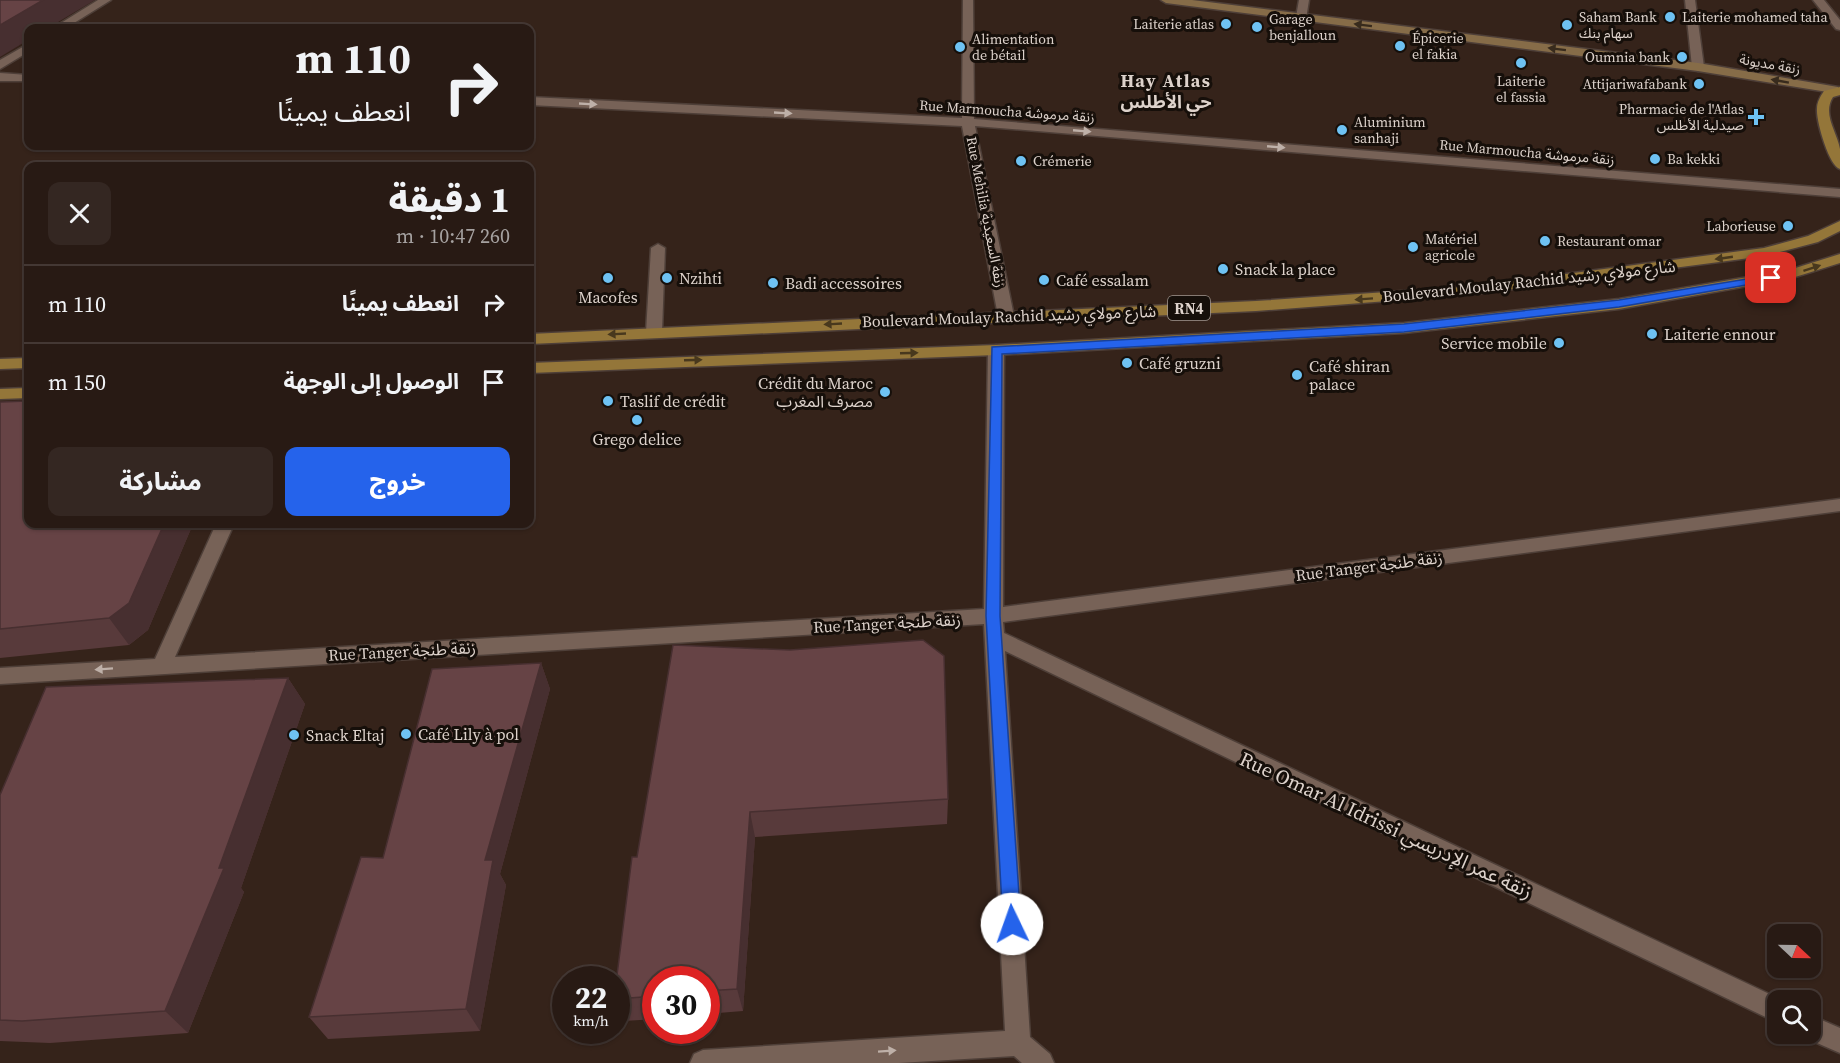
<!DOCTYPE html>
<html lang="ar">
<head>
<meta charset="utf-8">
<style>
	:root { --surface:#281a14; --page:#342722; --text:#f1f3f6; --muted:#a5a1a0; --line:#443834; --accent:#2563eb }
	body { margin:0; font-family:"Source Serif 4","Noto Sans Arabic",serif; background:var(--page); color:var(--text); direction:rtl; height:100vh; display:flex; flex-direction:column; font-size:22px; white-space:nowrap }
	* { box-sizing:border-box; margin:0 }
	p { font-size:20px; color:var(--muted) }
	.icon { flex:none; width:33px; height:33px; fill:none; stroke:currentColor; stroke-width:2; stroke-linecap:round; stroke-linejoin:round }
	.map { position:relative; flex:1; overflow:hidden; direction:ltr }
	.details { position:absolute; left:24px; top:162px; width:510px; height:366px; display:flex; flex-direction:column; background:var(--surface); border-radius:12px; box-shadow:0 2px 4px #0004,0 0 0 2px var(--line); direction:rtl }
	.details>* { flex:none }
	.banner { position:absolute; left:24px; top:24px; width:510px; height:126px; border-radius:12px; box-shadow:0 2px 4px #0004,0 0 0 2px var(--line); direction:rtl; background:#281a14; color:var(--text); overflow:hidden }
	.needle { width:39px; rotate:112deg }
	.buttons { position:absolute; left:1767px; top:924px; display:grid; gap:12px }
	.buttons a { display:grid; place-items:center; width:54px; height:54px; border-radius:12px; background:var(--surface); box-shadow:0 2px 4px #0004,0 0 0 2px var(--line); font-size:30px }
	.speed { position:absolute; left:552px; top:966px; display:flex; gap:12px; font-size:30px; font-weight:700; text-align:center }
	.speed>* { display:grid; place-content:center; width:78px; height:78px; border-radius:50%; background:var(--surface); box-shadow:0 2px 4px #0004,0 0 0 2px var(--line); line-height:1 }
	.speed small { font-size:15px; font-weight:400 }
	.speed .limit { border:9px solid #d22; background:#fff; color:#111 }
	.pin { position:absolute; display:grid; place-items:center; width:51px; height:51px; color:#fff; margin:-26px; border-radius:12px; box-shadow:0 3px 9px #0006 }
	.me { position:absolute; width:66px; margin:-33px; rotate:357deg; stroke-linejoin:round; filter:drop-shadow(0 0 4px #0008) }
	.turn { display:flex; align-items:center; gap:21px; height:126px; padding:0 24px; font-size:27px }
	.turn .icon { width:78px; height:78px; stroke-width:2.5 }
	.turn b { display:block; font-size:42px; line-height:51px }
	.round { display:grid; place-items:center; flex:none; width:63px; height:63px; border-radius:12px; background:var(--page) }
	.summary { display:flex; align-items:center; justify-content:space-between; height:102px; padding:0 24px }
	h1 { font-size:36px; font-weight:800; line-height:45px }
	.primary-button { display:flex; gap:12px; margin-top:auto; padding:12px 24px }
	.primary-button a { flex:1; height:69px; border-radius:12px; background:var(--accent); color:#fff; font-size:24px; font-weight:800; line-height:69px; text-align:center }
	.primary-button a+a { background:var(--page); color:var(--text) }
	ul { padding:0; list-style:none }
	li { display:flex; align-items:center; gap:18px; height:78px; padding:0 24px; border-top:2px solid var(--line) }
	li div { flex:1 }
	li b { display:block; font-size:22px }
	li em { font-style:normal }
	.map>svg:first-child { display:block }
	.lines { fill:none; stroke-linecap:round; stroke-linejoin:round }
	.lane-casing { stroke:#4e3f38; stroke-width:3 }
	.street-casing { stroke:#4e3f38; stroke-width:3 }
	.secondary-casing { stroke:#4e3f38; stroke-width:3 }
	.primary-casing { stroke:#4e3f38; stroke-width:3 }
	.lane { fill:#776257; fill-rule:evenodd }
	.street { fill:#776257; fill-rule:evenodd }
	.secondary { fill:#866c48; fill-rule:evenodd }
	.primary { fill:#947639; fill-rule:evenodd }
	.wall { fill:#583a3b }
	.shaded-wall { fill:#472f30 }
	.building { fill:#664345; stroke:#472f30; stroke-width:1.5 }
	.oneway { fill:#382b1d }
	.oneway2 { fill:#beb0a8 }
	.oneway3 { fill:#48381d }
	.route { fill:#2563eb; stroke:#184099; stroke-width:1.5 }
	.poi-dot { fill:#6ec2f3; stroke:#160f0a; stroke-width:2 }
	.labels { text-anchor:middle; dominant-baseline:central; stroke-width:6; stroke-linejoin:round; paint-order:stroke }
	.far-poi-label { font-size:14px; fill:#ddd2cb; stroke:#160f0a; text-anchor:start }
	.far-street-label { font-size:14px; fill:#ddd2cb; stroke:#160f0a }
	.shield { fill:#160f0a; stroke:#a19891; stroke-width:1.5 }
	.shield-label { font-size:15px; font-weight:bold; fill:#ddd2cb }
	.poi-label { font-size:16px; fill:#ddd2cb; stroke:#160f0a; text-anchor:start }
	.street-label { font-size:16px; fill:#ddd2cb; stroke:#160f0a }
	.far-district-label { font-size:18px; font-weight:bold; letter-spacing:1.5px; fill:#ddd2cb; stroke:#160f0a }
	.near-street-label { font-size:20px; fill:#ddd2cb; stroke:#160f0a }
</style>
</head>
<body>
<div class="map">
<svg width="1840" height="1063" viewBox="0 0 1840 1063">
	<rect width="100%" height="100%" fill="#35231a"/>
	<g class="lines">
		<defs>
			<path id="lane" d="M658,244L665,248L662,332L654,337L646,332L651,248Z"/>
			<path id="street" d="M98,0H111L66,28H53Z
				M963,0H973L974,119L1840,189V197L975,126L1014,316L1006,321L998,316L962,126L530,105V97L962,118Z
				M1299,0H1309L1306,19H1298L1296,17Z
				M1685,0H1695L1704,67L1698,71L1692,67Z
				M1813,0H1824L1840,20V30L1836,29Z
				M28,44V52L0,69V60Z
				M0,73L28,75V81H0Z
				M996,345L1004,350L1003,607L1840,499V511L1003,622L1004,633L1782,1000H1778V1023L1005,651L1030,1037L1050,1054L1054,1063H1022L1014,1056L899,1063H690L694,1054L703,1050L1005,1031L984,624L0,684V668L155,659L216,524H234L175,657L984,609L988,350Z
				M1810,1015L1840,1028V1053L1801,1036L1800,1034H1810Z"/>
			<path id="secondary" d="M1161,0H1192L1698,63L1838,87L1840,94L1698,71L1166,3Z"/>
			<path id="primary" d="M1840,87V95L1833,97C1822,114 1837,132 1840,149C1840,155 1840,163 1840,169C1829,166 1816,121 1817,109C1817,102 1820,97 1824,91Z
				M1840,221V231L1818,242L1765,256L1466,295L1256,311L530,344V334L1256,301L1387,292L1466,287L1764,248L1808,236Z
				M1840,254V263L1792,278L1619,309L1404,333L996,355L530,373V363L996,345L1404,323L1619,299L1789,270Z
				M28,358V368L0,369V359Z
				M28,388V398L0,399V389Z"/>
		</defs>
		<use href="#lane" class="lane-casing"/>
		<use href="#street" class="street-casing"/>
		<use href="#secondary" class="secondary-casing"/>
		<use href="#primary" class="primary-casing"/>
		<use href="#lane" class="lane"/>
		<use href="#street" class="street"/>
		<use href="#secondary" class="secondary"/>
		<use href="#primary" class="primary"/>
	</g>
	<path class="wall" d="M0,402L28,524H193L148,630L129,645L0,658Z
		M673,645L948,799L947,824L755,837L743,1011L706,1014V980H656V1019L624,1021L616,1004V983Z
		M541,663L550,689L500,874L506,885L480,1031L328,1039L309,1017L383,858Z
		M288,678L305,704L241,888L244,892L188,1033L50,1043L0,1041V795Z"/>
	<path class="shaded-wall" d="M43,0H95L48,28H28V40L0,57V25Z
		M164,524H193L148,630L129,645L109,618Z
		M541,663L550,689L500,874L506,885L480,1031L466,1009L485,860Z
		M288,678L305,704L241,888L244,892L188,1033L165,1011L219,868Z
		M750,812L755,837L743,1011L737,989Z"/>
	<path class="building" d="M0,0H43L0,25Z
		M28,401V524H164L129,603L109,618L0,629V402Z
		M923,640L944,656L948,799L750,812L737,989L706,991V980H656V996L616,999V983L632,857H637L673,645L790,650Z
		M541,663L485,860H493L466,1009L309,1017L361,857L383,858L432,669Z
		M288,678L219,868H224L165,1011L22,1021L0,1020V795L46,687Z"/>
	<defs><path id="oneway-solid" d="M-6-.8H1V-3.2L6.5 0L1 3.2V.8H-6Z" transform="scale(1.5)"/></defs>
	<g class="oneway">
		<use href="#oneway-solid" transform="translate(1363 25) rotate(-173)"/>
		<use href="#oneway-solid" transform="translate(1557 49) rotate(-173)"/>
		<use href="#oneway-solid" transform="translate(1780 81) rotate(-170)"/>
	</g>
	<g class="oneway2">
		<use href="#oneway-solid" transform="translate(588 104) rotate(3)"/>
		<use href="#oneway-solid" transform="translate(783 113) rotate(3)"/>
		<use href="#oneway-solid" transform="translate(1082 131) rotate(5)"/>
		<use href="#oneway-solid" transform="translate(1276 147) rotate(5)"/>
		<use href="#oneway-solid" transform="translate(104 669) rotate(176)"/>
		<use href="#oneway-solid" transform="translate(887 1051) rotate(-4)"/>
	</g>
	<g class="oneway3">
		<use href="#oneway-solid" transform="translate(1724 258) rotate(172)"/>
		<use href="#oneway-solid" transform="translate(1812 268) rotate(-18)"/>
		<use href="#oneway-solid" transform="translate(1364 299) rotate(176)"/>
		<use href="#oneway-solid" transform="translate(833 324) rotate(177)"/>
		<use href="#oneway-solid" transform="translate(617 334) rotate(177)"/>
		<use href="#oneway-solid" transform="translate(909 353) rotate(-2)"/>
		<use href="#oneway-solid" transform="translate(693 360) rotate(-2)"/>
	</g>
	<path class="route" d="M1771,275L1776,278L1775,280L1619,307L1404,332L1002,354L1000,616L1021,924L1018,930L1012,932L1006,930L1003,924L986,616L992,347L1404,324L1619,300Z"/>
	<g class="poi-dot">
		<circle cx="1670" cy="17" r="6"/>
		<circle cx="1226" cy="24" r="6"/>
		<circle cx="1567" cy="25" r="6"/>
		<circle cx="1257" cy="27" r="6"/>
		<circle cx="1400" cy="46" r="6"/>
		<circle cx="960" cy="47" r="6"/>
		<circle cx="1682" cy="57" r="6"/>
		<circle cx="1521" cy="63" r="6"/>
		<circle cx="1699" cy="84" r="6"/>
		<path d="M1753 108h6v6h6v6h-6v6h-6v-6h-6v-6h6z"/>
		<circle cx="1342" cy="130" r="6"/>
		<circle cx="1655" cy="159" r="6"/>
		<circle cx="1021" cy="161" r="6"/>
		<circle cx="1788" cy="226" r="6"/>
		<circle cx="1545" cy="241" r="6"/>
		<circle cx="1413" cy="247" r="6"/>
		<circle cx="1223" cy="269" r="6"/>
		<circle cx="608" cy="278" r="6"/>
		<circle cx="667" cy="278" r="6"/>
		<circle cx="1044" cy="280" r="6"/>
		<circle cx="773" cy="283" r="6"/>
		<circle cx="1652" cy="334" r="6"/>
		<circle cx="1559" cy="343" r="6"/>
		<circle cx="1127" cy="363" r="6"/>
		<circle cx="1297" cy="375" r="6"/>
		<circle cx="885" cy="392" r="6"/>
		<circle cx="608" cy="401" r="6"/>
		<circle cx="637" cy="420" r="6"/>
		<circle cx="406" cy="734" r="6"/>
		<circle cx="294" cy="735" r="6"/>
	</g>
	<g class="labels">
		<g class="far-poi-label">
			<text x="1579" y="17">Saham Bank<tspan x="1579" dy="16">سهام بنك</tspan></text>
			<text x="1682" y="17">Laiterie mohamed taha</text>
			<text x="1269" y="19">Garage<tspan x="1269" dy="16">benjalloun</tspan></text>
			<text x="1214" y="24" text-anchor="end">Laiterie atlas</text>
			<text x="1412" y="38">Épicerie<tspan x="1412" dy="16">el fakia</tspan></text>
			<text x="972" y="39">Alimentation<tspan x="972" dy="16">de bétail</tspan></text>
			<text x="1670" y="57" text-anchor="end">Oumnia bank</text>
			<text x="1521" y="81" text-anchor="middle">Laiterie<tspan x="1521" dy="16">el fassia</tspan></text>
			<text x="1687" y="84" text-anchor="end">Attijariwafabank</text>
			<text x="1744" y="109" text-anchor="end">Pharmacie de l'Atlas<tspan x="1744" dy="16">صيدلية الأطلس</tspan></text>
			<text x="1354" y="122">Aluminium<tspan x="1354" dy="16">sanhaji</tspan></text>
			<text x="1667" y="159">Ba kekki</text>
			<text x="1033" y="161">Crémerie</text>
			<text x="1776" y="226" text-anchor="end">Laborieuse</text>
			<text x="1425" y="239">Matériel<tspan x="1425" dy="16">agricole</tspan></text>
			<text x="1557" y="241">Restaurant omar</text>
		</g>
		<g class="far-street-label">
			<text transform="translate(1770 64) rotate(10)">زنقة مديونة</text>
			<text transform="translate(1007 111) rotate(4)">Rue Marmoucha زنقة مرموشة</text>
			<text transform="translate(1527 152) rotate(5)">Rue Marmoucha زنقة مرموشة</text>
			<text transform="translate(986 212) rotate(79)">Rue Mehilia زنقة السعيدية</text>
		</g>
		<rect class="shield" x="1168" y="296" width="42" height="24" rx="4.5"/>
		<g class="shield-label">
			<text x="1189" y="308">RN4</text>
		</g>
		<g class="poi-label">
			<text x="1235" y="269">Snack la place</text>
			<text x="679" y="278">Nzihti</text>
			<text x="1056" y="280">Café essalam</text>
			<text x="785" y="283">Badi accessoires</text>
			<text x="608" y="297" text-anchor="middle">Macofes</text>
			<text x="1664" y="334">Laiterie ennour</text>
			<text x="1547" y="343" text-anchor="end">Service mobile</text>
			<text x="1139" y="363">Café gruzni</text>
			<text x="1309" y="366">Café shiran<tspan x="1309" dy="18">palace</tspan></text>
			<text x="873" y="383" text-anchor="end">Crédit du Maroc<tspan x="873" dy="18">مصرف المغرب</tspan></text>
			<text x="620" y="401">Taslif de crédit</text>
			<text x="637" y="439" text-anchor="middle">Grego delice</text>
			<text x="418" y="734">Café Lily à pol</text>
			<text x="306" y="735">Snack Eltaj</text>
		</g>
		<g class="street-label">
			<text transform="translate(1529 281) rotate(-6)">Boulevard Moulay Rachid شارع مولاي رشيد</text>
			<text transform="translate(1009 316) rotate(-2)">Boulevard Moulay Rachid شارع مولاي رشيد</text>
			<text transform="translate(1369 566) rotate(-7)">Rue Tanger زنقة طنجة</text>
			<text transform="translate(887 623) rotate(-3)">Rue Tanger زنقة طنجة</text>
			<text transform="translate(402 651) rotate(-3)">Rue Tanger زنقة طنجة</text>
		</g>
		<g class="far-district-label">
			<text x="1166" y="80">Hay Atlas<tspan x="1166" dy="21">حي الأطلس</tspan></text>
		</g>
		<g class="near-street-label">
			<text transform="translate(1386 825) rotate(25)">Rue Omar Al Idrissi زنقة عمر الإدريسي</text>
		</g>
	</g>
</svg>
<div class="buttons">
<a><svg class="needle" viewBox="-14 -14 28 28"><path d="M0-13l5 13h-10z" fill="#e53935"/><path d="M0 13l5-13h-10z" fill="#a5a1a0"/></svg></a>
<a><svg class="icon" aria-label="search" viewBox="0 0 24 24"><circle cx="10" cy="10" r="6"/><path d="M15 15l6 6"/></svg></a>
</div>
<div class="speed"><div>22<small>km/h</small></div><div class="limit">30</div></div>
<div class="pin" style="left:1771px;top:278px;background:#d93025"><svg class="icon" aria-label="arrive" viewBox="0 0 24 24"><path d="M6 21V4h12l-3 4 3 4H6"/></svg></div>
<svg class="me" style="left:1012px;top:924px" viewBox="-20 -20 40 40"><circle r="19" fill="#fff"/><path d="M0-13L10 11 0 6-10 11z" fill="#2563eb"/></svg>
<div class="banner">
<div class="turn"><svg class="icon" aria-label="right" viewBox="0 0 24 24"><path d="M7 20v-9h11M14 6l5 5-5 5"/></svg><div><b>110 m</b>انعطف يمينًا</div></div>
</div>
<section class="details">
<div class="summary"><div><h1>1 دقيقة</h1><p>260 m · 10:47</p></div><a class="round"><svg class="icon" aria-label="close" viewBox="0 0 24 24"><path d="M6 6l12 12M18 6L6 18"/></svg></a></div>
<ul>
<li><svg class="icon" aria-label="right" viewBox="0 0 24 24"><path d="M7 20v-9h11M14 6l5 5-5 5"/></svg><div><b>انعطف يمينًا</b></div><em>110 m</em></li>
<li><svg class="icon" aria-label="arrive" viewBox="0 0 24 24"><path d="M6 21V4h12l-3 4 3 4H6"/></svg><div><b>الوصول إلى الوجهة</b></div><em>150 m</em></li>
</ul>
<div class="primary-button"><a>خروج</a><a>مشاركة</a></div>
</section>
</div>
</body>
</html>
